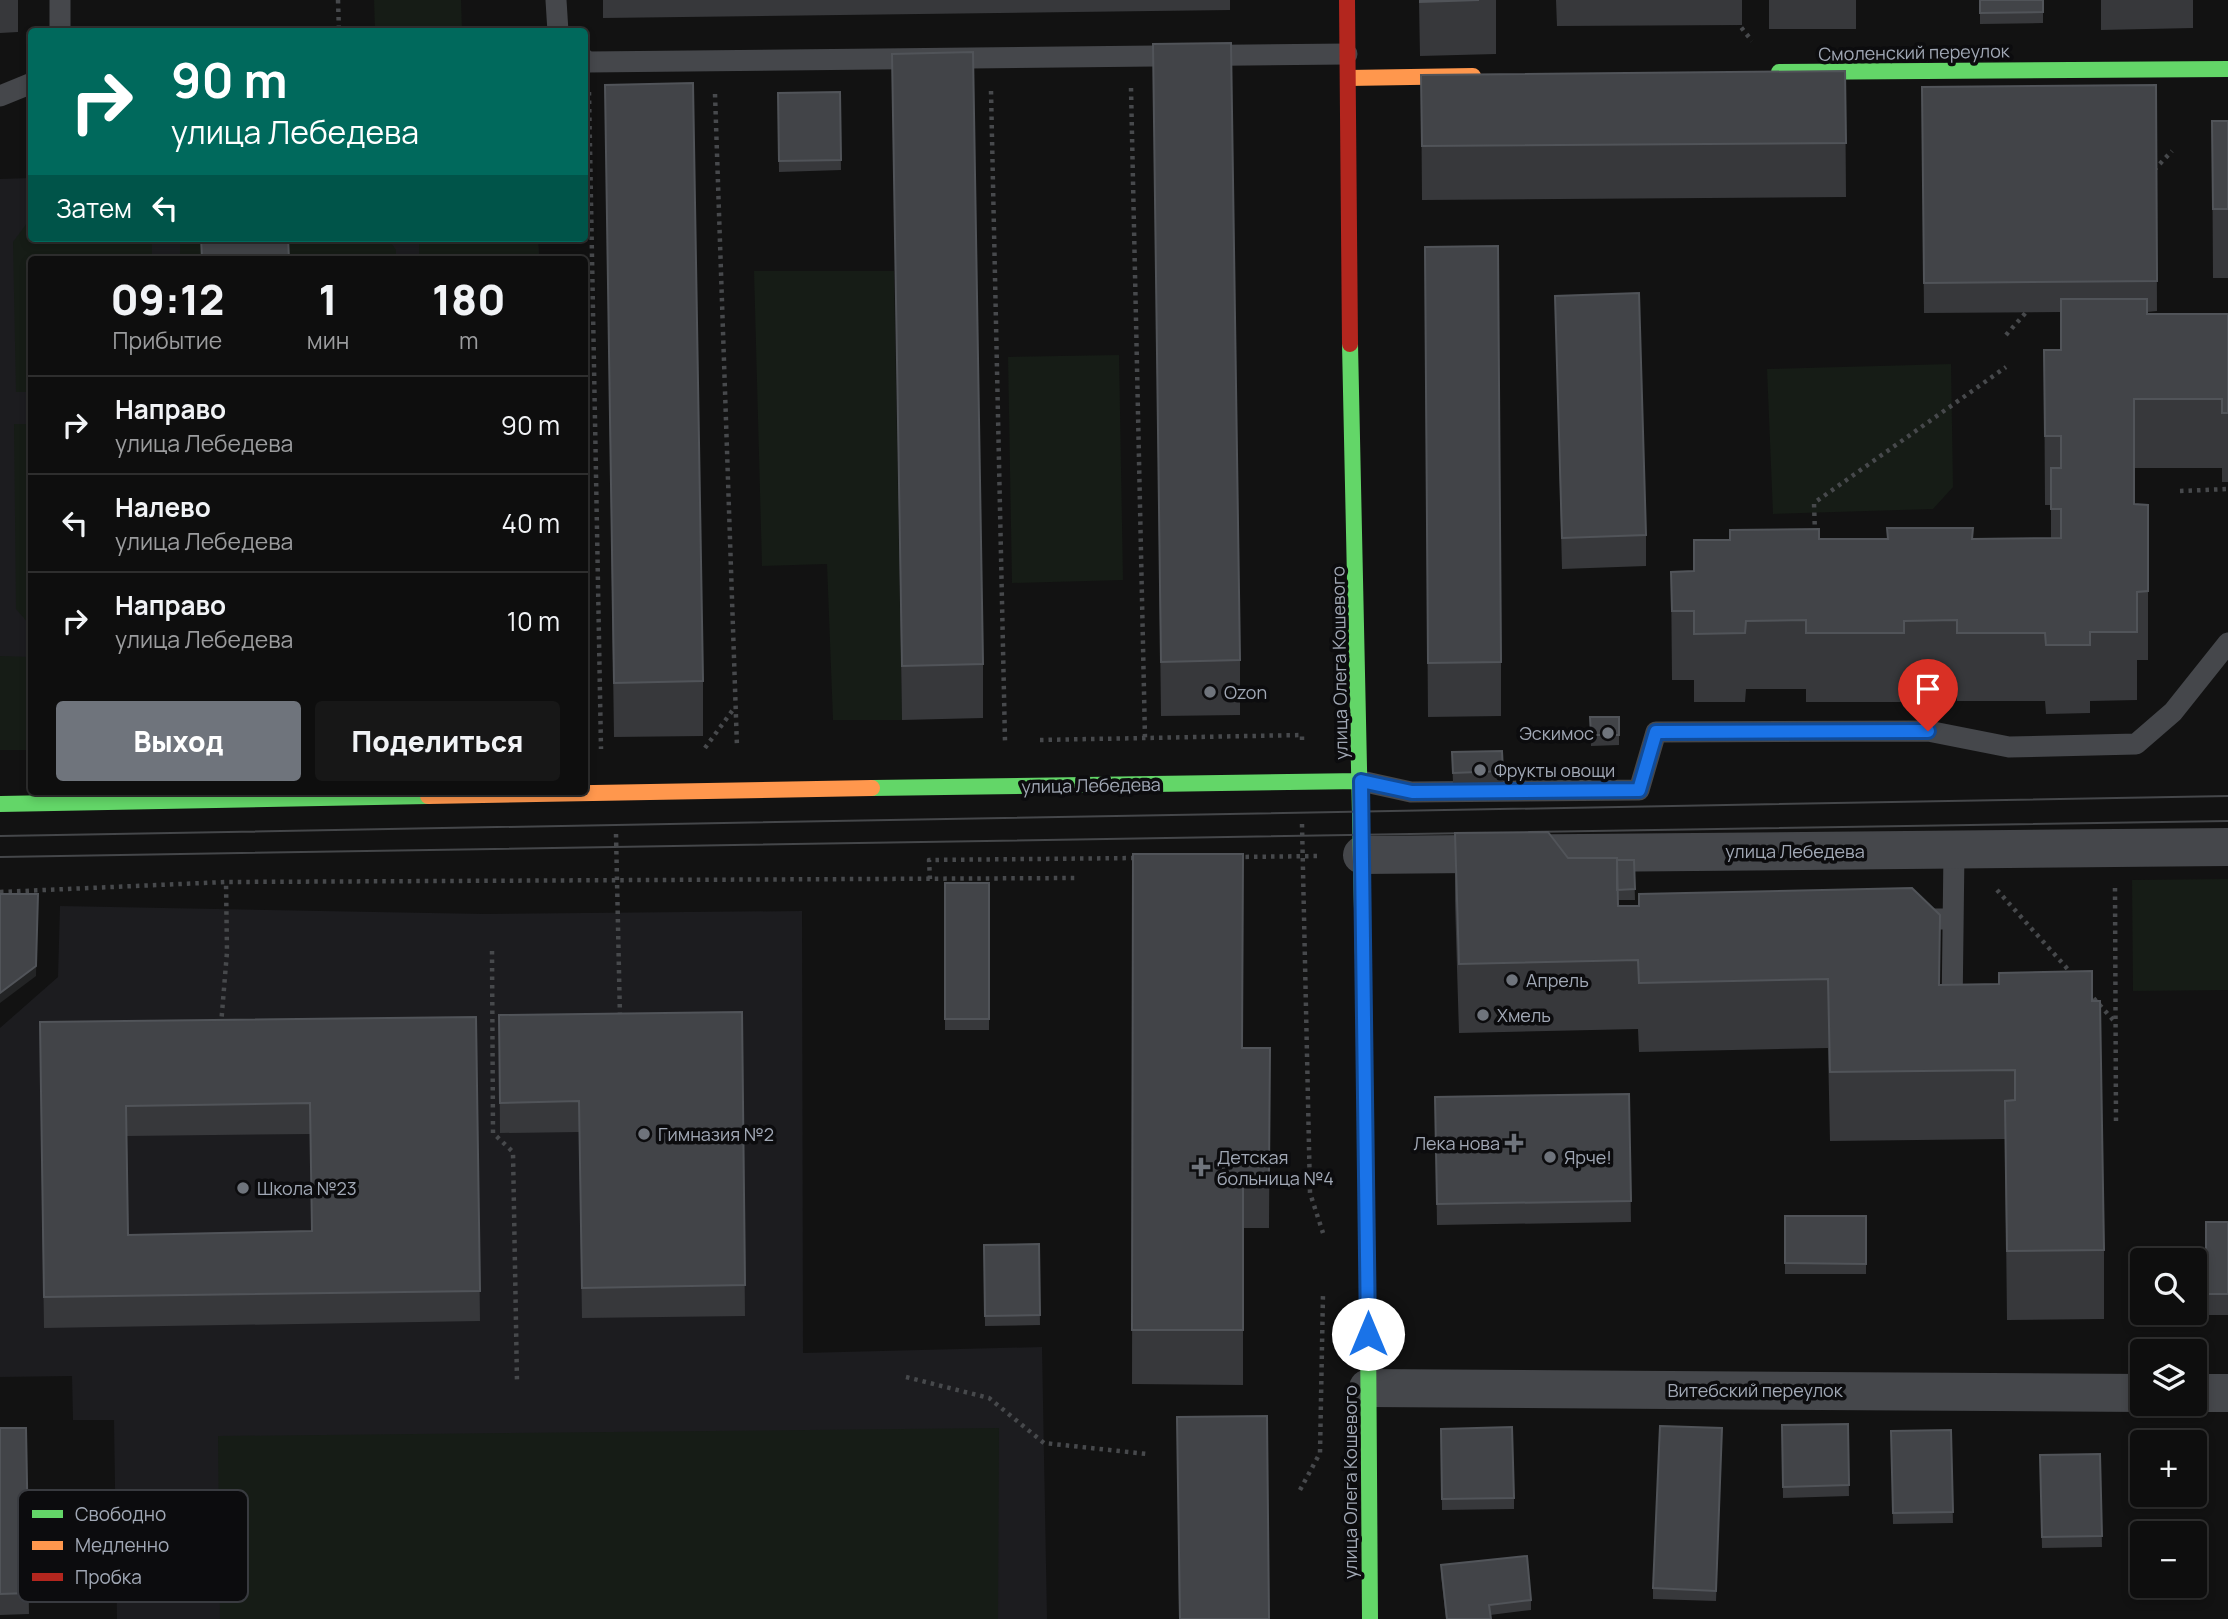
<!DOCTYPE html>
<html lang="ru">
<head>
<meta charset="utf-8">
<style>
	:root { --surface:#0e0e0e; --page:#171717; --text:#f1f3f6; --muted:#9b9c9e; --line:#2e2e2e; --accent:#6f747c }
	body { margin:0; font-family:Manrope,sans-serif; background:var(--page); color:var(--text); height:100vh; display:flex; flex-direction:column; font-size:26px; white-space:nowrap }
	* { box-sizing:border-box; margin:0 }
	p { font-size:23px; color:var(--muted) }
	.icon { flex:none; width:38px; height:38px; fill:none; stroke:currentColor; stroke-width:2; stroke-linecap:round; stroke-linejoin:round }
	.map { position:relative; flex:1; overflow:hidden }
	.side { position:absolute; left:28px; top:256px; width:560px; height:539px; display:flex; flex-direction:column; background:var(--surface); border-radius:7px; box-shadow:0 4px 10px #0003,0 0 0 2px var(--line) }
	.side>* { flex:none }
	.banner { position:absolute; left:28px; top:28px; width:560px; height:214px; border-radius:7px; box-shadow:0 4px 10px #0003,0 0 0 2px var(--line); background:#00695c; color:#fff; overflow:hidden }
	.fabs { position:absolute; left:2130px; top:1248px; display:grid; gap:14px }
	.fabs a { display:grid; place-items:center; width:77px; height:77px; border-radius:7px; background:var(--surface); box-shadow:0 4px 10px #0003,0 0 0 2px var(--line); font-size:35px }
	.pin { position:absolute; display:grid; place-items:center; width:60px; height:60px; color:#fff; margin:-72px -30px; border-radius:50% 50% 50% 0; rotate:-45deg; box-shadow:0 0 7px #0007 }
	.pin .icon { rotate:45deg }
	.me { position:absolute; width:77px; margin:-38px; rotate:0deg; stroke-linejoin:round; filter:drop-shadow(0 0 5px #0008) }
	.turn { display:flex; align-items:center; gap:24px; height:147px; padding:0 28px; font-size:32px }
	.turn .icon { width:91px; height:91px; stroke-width:2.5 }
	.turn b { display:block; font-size:49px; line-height:60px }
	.then { display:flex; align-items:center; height:66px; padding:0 28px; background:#0003; gap:14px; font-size:26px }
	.eta { display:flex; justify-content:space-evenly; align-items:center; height:119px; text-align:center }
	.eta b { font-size:42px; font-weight:800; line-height:49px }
	.button { display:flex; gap:14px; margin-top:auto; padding:14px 28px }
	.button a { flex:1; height:80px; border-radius:7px; background:var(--accent); color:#fff; font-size:28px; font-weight:800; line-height:80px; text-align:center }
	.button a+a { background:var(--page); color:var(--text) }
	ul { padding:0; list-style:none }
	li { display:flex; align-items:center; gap:21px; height:98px; padding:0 28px; border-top:2px solid var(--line) }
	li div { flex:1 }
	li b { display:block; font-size:26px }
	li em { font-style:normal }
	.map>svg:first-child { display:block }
	.built { fill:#1c1c1f }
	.green { fill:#161c16 }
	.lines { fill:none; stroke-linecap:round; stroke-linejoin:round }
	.path { stroke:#47494c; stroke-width:4.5; stroke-dasharray:3.5 5; stroke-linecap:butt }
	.lane { stroke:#45474b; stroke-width:21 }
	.street { stroke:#45474b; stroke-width:38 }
	.fast { stroke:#63d668; stroke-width:16 }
	.slow { stroke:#ff974d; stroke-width:16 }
	.jam { stroke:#b3261e; stroke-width:16 }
	.tram { stroke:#45474a; stroke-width:2 }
	.wall { fill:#37383b; fill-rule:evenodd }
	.shaded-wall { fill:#232425 }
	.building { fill:#424448; stroke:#515459; stroke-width:2; fill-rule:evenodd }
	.route-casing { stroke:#114b97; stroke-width:18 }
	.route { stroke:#1a73e8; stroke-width:12 }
	.poi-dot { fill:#6f747c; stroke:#0c0c0e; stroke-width:2.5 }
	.labels { text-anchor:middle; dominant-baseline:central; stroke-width:7; stroke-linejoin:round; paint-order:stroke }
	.street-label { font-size:18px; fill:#a1a8b5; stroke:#0c0c0e }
	.poi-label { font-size:18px; fill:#a1a8b5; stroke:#0c0c0e; text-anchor:start }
	.key { fill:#0c0c0e; stroke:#393b40; stroke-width:2 }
	.key-label { font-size:19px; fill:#a1a8b5 }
</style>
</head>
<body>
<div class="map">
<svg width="2228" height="1619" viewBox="0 0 2228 1619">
	<rect width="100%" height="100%" fill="#121212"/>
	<path class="built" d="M31,178L32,238H538L539,259H32L31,750H0V179Z
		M60,906L484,914L802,911L803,1353L1042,1347L1047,1619H117L114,1420H73L72,1376L0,1377V1028L58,977Z"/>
	<path class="green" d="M374,0H461L462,31H375Z
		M31,218L32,238H152V259H32L31,392H16L13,242Z
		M180,238H388L396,250V259H288L201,247V259H180Z
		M419,238H538L539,259H419Z
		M754,271H894L902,720H833L827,564L762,566Z
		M1119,355L1123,580L1012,583L1008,357Z
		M1951,364L1953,487L1933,509L1773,514L1767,369Z
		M14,424H31V626L16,609Z
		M0,656L31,657V750H0Z
		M2228,879V990L2133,991L2132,880Z
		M999,1428L998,1619H220L218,1436Z"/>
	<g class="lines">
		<path class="path" d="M338,0L339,32
			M1736,21L1752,41
			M1131,88L1145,738
			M991,91L1005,741
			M589,92L601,749
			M715,94L737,747
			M2154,170L2172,151
			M2006,335L2029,309
			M2180,491L2228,489
			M1815,533L1814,503L2006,367
			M1040,740L1302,735V742
			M705,748L735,707
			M1302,824L1310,1193L1323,1233
			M616,834L620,1018
			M1237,857L1319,856
			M930,879L929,860L1137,858
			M2115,888L2116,1124
			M1997,890L2073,975
			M0,892L226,882L1079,878
			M492,951L493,1133L513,1152L517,1382
			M2088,992L2115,1022
			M221,1025L227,952L226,882
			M906,1377L989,1398L1044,1443L1147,1454
			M1300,1490L1320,1453L1323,1294"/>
		<path class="lane" d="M556,0L558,32
			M60,32V0
			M584,59L588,62L1347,54
			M0,96L32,83
			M1361,781L1411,792L1639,790L1656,732L1928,731L2009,747L2136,744L2173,712L2228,643
			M1913,919H1953
			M1952,1012L1954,850"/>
		<path class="street" d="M1362,855L2228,847
			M1368,1388L2142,1393
			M2194,1393H2228"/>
		<path class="fast" d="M1779,72L2228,69
			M1350,344L1364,1003
			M872,788L1361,781
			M0,804L428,796
			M1368,1325L1370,1619"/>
		<path class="slow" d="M1348,78L1473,76
			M428,796L872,788
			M1364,1003L1368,1325"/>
		<path class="jam" d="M1347,0L1350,344"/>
		<path class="tram" d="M1529,832L2228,821
			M0,836L2228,796
			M0,857L1473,833"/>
	</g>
	<path class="wall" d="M0,0H18V32L0,33Z
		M603,0H1230V10L603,18Z
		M1419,0H1496V54L1420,56Z
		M1556,0H1742V25L1557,26Z
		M1769,0H1856V29H1769Z
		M1980,0H2043V23L1980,24Z
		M2101,0H2193V28L2101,30Z
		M1153,44L1240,660V715L1161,716Z
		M892,54L983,664V718L902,720Z
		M1845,71L1846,197L1422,200L1421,75Z
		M605,85L703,681V736L614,737Z
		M2156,85L2157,311L2147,312V314H2228V482H2222V468H2134V504L2148,505V660H2137V700L2090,701V713L2046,714L2045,701H1957V689L1904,690V702H1806V689H1746L1745,702H1694V680H1672L1671,572L1694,571L1819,539L2051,538V505H2045L2044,350H2061V312L1924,313L1922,87Z
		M840,92L841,170L779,172L778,93Z
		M2212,121H2228V278H2213Z
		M1555,296L1646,535V566L1562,569Z
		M1425,301L1501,662V716L1428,717Z
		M1590,717H1619V745L1591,746Z
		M1502,751L1503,782L1453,783L1452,752Z
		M1455,833L1568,858L1634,860L1635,900H1617L1618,906L1940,985L2092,1001L2104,1250V1319L2007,1320L2005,1139L1830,1141L1828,1048L1639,1052L1638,1029L1459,1033L1455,901Z
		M1133,854L1242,1048H1270L1269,1228H1243V1385L1132,1384Z
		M945,883H989V1030H945Z
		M742,1012L745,1316L582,1318L579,1132L500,1133L499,1015Z
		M476,1017L480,1321L44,1328L40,1053ZM310,1134L312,1231L128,1235L127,1136Z
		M1629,1094L1631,1222L1437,1225L1435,1097Z
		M1785,1216H1866V1274H1785Z
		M2206,1222H2228V1315H2206Z
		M1039,1244L1040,1325L985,1326L984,1245Z
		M1177,1417L1269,1619H1179Z
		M1848,1424L1849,1496L1783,1498L1782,1425Z
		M0,1428H26L29,1614L0,1615Z
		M1722,1428L1716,1601L1653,1599V1588Z
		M1441,1429L1514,1498V1509L1442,1510Z
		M1951,1430L1953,1523L1893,1524L1891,1431Z
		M2100,1454L2102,1547L2042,1548L2040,1455Z
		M1441,1565L1531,1600V1610L1490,1615L1491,1619H1446L1441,1575Z"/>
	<path class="shaded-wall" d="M38,894L36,976L0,1003V993Z"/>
	<path class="building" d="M1420,0H1479L1420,2Z
		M1980,0H2043V12L1980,13Z
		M1231,43L1240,660L1161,662L1153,44Z
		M973,52L983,664L902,666L892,54Z
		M1845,71L1846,143L1422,146L1421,75Z
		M693,83L703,681L614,683L605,85Z
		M2156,85L2157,281L1924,283L1922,87Z
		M840,92L841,160L779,161L778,93Z
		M2212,121H2228V209H2213Z
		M201,238H288L289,259H202Z
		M1498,246L1501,662L1428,663L1425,247Z
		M1639,293L1646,535L1562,538L1555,296Z
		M2061,299H2147V314H2228V413H2222V399H2134V504L2148,505V591L2137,592V632H2090V645H2046L2045,633H1957V620L1904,621V633H1806V620L1746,621L1745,633L1694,634V611H1672L1671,572L1694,571V540H1730V530L1819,529V539H1888L1887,528H1973L1972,539L2061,538V509H2051V468H2061V436H2045L2044,350H2061Z
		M1590,717H1619V735H1591Z
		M1502,751L1503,771L1453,773L1452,752Z
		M1548,832L1568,858H1617L1618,906H1639V894L1912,888L1940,915L1939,985L1999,984V973L2092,971V1001H2100L2104,1250L2007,1251L2005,1101L2015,1100V1070L1830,1072L1828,979L1639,983L1638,960L1459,964L1455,833Z
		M1133,854H1243L1242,1048H1270L1269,1174H1243V1330H1132Z
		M1617,860H1634L1635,889L1617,890Z
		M945,883H989V1019H945Z
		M0,894H38L36,966L0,993Z
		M742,1012L745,1285L582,1288L579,1101L500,1103L499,1015Z
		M476,1017L480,1291L44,1297L40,1022ZM310,1103L312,1231L128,1235L126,1106Z
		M1629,1094L1631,1201L1437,1204L1435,1097Z
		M1785,1216H1866V1264L1785,1263Z
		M2206,1222H2228V1294H2206Z
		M1039,1244L1040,1315L985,1316L984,1245Z
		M1267,1416L1269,1619H1180L1177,1417Z
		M1848,1424L1849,1485L1783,1487L1782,1425Z
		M1660,1426L1722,1428L1716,1591L1653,1588Z
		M1512,1427L1514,1498L1442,1499L1441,1429Z
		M0,1428H26L29,1593L0,1594Z
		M1951,1430L1953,1512L1893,1513L1891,1431Z
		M2100,1454L2102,1536L2042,1537L2040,1455Z
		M1527,1556L1531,1600L1489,1605L1491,1619H1447L1441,1565Z"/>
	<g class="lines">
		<defs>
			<path id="route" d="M1368,1334L1361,781L1412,792L1639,790L1656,732L1928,731"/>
		</defs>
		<use href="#route" class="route-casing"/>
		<use href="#route" class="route"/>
	</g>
	<g class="poi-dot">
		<circle cx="1210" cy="692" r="7"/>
		<circle cx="1608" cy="733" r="7"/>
		<circle cx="1480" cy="770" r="7"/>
		<circle cx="1512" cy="980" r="7"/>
		<circle cx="1483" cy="1015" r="7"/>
		<circle cx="644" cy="1134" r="7"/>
		<path d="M1510.5 1132.5h7v7h7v7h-7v7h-7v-7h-7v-7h7z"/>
		<circle cx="1550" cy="1157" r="7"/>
		<path d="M1197.5 1156.5h7v7h7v7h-7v7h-7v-7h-7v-7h7z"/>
		<circle cx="243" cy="1188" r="7"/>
	</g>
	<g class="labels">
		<g class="street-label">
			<text transform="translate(1914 52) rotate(-1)">Смоленский переулок</text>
			<text transform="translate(1339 663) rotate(-91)">улица Олега Кошевого</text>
			<text transform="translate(1091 785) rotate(-1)">улица Лебедева</text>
			<text x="1795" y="851">улица Лебедева</text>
			<text x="1755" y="1390">Витебский переулок</text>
			<text transform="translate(1350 1482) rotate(-90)">улица Олега Кошевого</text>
		</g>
		<g class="poi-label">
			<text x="1224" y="692">Ozon</text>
			<text x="1594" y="733" text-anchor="end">Эскимос</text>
			<text x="1494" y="770">Фрукты овощи</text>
			<text x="1526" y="980">Апрель</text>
			<text x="1497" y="1015">Хмель</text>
			<text x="658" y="1134">Гимназия №2</text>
			<text x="1500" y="1143" text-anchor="end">Лека нова</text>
			<text x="1217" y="1157">Детская<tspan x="1217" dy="21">больница №4</tspan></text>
			<text x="1564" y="1157">Ярче!</text>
			<text x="257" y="1188">Школа №23</text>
		</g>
	</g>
	<rect x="18" y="1490" width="230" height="112" rx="10" class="key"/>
	<rect x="32" y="1510" width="31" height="8" fill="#63d668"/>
	<rect x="32" y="1541" width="31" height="9" fill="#ff974d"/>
	<rect x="32" y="1573" width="31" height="8" fill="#b3261e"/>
	<g class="key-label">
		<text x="75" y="1521">Свободно</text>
		<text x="75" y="1552">Медленно</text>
		<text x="75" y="1584">Пробка</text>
	</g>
</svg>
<div class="fabs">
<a><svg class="icon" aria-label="search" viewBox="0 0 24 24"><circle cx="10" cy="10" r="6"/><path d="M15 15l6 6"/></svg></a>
<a><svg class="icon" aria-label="layers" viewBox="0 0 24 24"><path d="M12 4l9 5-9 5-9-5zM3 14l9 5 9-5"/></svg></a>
<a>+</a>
<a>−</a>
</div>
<div class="pin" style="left:1928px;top:731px;background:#d93025"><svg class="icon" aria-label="arrive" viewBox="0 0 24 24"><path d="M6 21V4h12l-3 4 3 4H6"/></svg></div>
<svg class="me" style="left:1368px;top:1334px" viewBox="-20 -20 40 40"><circle r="19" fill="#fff"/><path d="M0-13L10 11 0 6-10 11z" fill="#1a73e8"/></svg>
<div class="banner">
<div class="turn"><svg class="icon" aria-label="right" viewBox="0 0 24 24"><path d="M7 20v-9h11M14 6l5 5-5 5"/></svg><div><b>90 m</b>улица Лебедева</div></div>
<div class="then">Затем<svg class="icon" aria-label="left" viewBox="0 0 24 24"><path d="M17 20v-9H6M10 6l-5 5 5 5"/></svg></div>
</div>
<section class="side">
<div class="eta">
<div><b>09:12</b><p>Прибытие</p></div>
<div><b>1</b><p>мин</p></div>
<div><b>180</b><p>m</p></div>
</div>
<ul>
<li><svg class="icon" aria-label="right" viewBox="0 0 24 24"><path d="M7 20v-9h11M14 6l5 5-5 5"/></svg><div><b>Направо</b><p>улица Лебедева</p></div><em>90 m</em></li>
<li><svg class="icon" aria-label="left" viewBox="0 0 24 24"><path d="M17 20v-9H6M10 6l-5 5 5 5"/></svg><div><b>Налево</b><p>улица Лебедева</p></div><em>40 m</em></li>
<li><svg class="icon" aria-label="right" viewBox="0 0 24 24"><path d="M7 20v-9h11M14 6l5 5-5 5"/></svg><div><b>Направо</b><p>улица Лебедева</p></div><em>10 m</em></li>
</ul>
<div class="button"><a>Выход</a><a>Поделиться</a></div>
</section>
</div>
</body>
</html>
